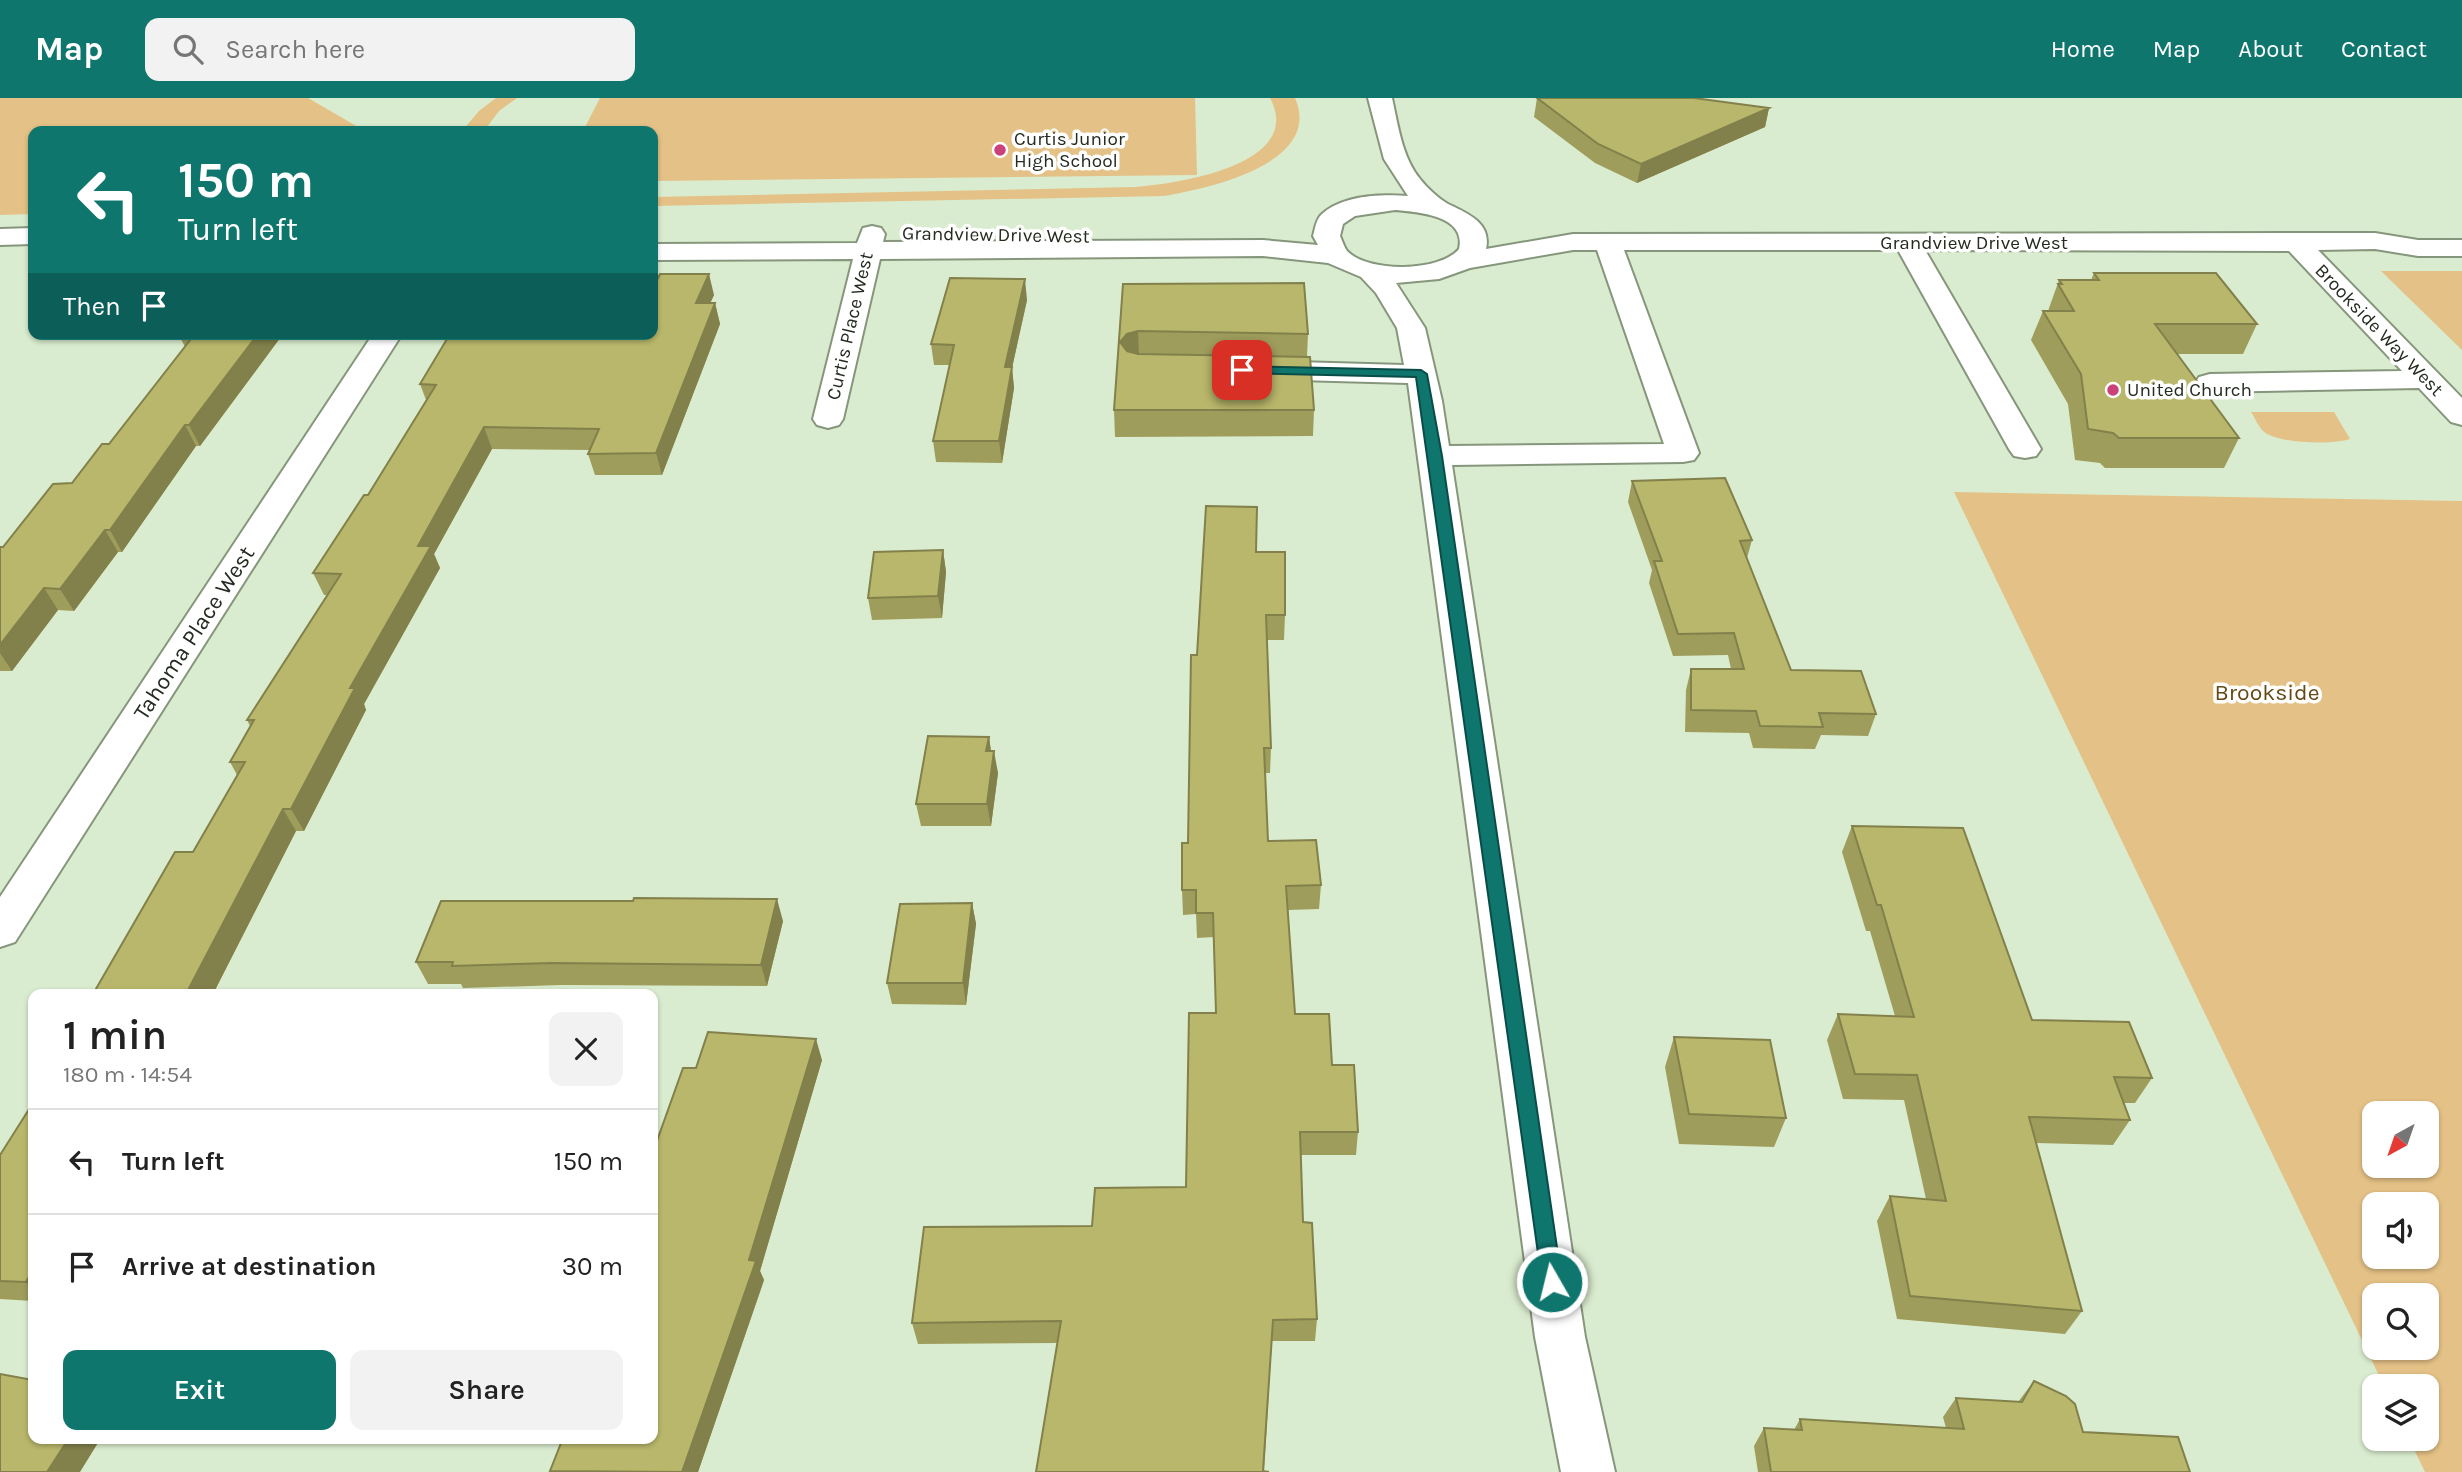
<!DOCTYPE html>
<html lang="en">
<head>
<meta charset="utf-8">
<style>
	:root { --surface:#fff; --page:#f2f2f2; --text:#222; --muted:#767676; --line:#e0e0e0; --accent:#0f766e }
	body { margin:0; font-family:Karla,sans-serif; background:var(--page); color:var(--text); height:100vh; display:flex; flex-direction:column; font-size:26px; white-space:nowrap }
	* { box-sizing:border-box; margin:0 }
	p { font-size:23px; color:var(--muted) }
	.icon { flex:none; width:38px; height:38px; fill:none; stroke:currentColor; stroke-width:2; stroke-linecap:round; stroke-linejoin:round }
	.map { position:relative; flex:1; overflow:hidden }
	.drawer { position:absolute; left:28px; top:891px; width:630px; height:455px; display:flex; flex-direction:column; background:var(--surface); border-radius:14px; box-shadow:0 2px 5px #0004 }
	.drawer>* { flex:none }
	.banner { position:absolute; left:28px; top:28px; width:630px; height:214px; border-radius:14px; box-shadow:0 2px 5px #0004; background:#0f766e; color:#fff; overflow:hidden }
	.needle { width:46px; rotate:220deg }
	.controls { position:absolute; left:2362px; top:1003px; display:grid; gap:14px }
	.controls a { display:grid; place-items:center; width:77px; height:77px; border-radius:14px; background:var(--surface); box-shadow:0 2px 5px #0004; font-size:35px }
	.pin { position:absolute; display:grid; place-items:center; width:60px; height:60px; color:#fff; margin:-30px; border-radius:14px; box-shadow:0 4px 10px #0006 }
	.me { position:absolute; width:77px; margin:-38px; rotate:352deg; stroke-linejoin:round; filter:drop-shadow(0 0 5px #0008) }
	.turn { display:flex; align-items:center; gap:24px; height:147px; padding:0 35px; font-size:32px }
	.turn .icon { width:91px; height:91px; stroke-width:2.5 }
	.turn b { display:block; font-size:49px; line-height:60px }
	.then { display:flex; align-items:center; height:66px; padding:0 35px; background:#0003; gap:14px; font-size:26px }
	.round { display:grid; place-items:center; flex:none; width:74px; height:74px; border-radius:14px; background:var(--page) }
	.summary { display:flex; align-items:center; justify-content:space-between; height:119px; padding:0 35px }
	h1 { font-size:42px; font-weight:600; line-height:52px }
	.action { display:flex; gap:14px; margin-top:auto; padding:14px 35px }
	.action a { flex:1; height:80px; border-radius:14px; background:var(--accent); color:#fff; font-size:28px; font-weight:600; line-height:80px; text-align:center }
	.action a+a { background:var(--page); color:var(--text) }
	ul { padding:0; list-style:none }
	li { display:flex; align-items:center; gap:21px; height:105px; padding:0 35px; border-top:2px solid var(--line) }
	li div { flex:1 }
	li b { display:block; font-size:26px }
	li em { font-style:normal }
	header { display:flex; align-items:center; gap:42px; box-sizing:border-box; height:98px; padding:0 35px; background:var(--accent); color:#fff }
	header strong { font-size:33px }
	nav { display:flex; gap:38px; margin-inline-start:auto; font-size:24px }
	.search { width:490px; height:63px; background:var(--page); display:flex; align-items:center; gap:18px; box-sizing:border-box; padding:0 24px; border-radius:14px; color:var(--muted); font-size:26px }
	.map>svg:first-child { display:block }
	.green { fill:#e4c186; fill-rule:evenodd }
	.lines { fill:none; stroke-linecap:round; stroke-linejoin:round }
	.minor-casing { stroke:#86967c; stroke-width:4 }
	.minor { fill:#fff; fill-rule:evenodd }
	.wall { fill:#9f9d5c }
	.shaded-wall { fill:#82804b }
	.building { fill:#b9b76b; stroke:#82804b; stroke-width:2 }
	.route { fill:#0f766e; stroke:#0a4d48; stroke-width:2 }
	.poi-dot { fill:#cb4179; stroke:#fff; stroke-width:2.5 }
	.labels { text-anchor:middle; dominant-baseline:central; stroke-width:7; stroke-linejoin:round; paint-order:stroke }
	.far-poi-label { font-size:19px; fill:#242b20; stroke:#fff; text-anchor:start }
	.far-street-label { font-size:19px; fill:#242b20; stroke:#fff }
	.street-label { font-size:23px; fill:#242b20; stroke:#fff }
	.park-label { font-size:23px; fill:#654a16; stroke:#fff }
</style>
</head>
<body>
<header>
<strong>Map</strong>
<div class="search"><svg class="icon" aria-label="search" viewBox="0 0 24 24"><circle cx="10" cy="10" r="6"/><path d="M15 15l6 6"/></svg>Search here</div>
<nav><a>Home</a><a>Map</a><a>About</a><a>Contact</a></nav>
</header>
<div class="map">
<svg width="2462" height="1374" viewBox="0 0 2462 1374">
	<rect width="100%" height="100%" fill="#daeccf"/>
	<path class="green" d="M0,0H308L365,33H33V116L0,117Z
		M496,0H517L499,13L484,33H462L479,13Z
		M600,0H1195L1197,77L653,83V33H583Z
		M1270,0H1295C1324,66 1206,91 1164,98L653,108V99L1135,89C1176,86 1306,67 1270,0Z
		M2382,173H2462V252L2381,173Z
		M2251,314H2334L2350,341C2333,347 2277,346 2263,333C2258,328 2255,320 2251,314Z
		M1954,394L2462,403V1374H2425L2409,1341L2427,1340V1288H2384ZM2427,1015V1068H2375V1015ZM2427,1106V1158H2375V1106ZM2427,1197V1250H2375V1197Z"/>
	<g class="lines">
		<defs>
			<path id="minor" d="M1368,0H1392C1398,27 1402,59 1420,81C1427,90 1439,101 1448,106C1467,115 1492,125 1486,151L1573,136L2375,135L2418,142H2462V158H2418L2375,151L2318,152L2462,300V327L2451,324L2419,290L2210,294L2199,291L2195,285L2199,279L2210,276L2402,273L2289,153L1925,152L2041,351L2036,358L2025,360L2014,358L2009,351L1898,152H1624L1699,355L1694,362L1683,364L1452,367L1585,1239L1615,1374H1561L1535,1239L1408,285L1259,281L1249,278L1244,272L1249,266L1259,263L1404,267L1397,230L1376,195L1361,179L1328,165L1263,158L880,161L843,321L839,327L828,330L817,327L813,321L853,161L653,162V146L857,145L863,130L872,128L881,130L885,136L883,144L1263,142L1318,147L1313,138C1315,131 1316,122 1321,117C1342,97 1381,96 1408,98L1384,61ZM1395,112C1417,114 1467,117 1459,151C1440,174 1368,175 1347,153C1344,149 1342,142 1340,138L1343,126L1355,118ZM1573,152H1597L1664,346L1449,348L1442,303L1425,230L1396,185L1439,181L1470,170Z
				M33,130V146L0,147V131Z
				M373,236H402L15,844L0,849V799Z"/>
		</defs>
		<use href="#minor" class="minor-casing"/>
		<use href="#minor" class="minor"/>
	</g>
	<path class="wall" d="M1537,0L1769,10L1765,29L1637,85L1595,65L1534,19Z
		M2094,175L2257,226L2243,256H2177L2239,340L2224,370H2105L2100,365L2075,362L2068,306L2031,242L2043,213H2048L2059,182H2091Z
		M1123,186L1308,236L1307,259L1314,312L1313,338L1115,339L1114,312Z
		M714,197L710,205H715L720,226L662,377H595L588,356L590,352L492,351L434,456L440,470L364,606L366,612L304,733H296L213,896H93L193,754L237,677L230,664L250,628L247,622L327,497H324L313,475L368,397L426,302L420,286L446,244L445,241Z
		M1027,202L1012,270L1014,290L1002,365L936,364L933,343L950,267H934L931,246Z
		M180,236H283L200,348H196L122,454H118L74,513L58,512L12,573H0V449H3L72,385L109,346L185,249L179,237Z
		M1632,383L1752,442L1747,460L1791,572L1876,616L1868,638L1821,637L1815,651L1753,650L1749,635L1685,634L1686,592L1691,571H1731L1728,557L1673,558L1649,485L1652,472L1628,404Z
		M943,452L946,474L942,520L872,522L868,500Z
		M1257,454L1285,517L1284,542H1267L1271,650L1270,675H1265L1268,743L1321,787L1319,811L1288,812L1295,916L1332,967L1358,1034L1356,1057H1301L1303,1124L1317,1221L1315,1243H1272L1264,1374H1036L1058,1245L918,1246L912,1225L1092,1128L1186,1089L1216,915L1214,839L1197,840L1196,816L1183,817L1182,792L1188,745L1197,557Z
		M989,639L991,653L998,675L991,728H921L916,706Z
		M1852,728L2032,922L2152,980L2135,1005H2124L2130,1022L2113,1047L2036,1045L2082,1213L2065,1236L1897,1221L1877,1123L1890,1098L1926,1101L1904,1002L1843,1001L1827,942L1838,916L1895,918L1870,833H1866L1842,754Z
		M972,805L976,826L966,907L892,906L887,885Z
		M783,823L767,888L562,887L463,890L461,886H428L416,864Z
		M1674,939L1786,1020L1774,1049L1679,1046L1665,969Z
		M822,962L760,1173L764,1182L698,1374H551L550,1373L653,1340V1082L654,1080L653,1054L696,970Z
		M33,1005V1203L0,1201V1057Z
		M2034,1283L2083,1334L2190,1374H1758L1754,1348L1764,1330L1794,1332L1800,1321L1946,1330L1943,1319L1956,1300L2018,1304Z"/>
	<path class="shaded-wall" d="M1769,10L1765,29L1637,85L1641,66Z
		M709,176L714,197L701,225L696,205Z
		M1025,181L1027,202L1012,270L1014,290L1002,365L999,343L1005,269Z
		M715,205L720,226L662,377L656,355Z
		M1138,233L1139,258L1128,261L1120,244L1127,236Z
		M258,236H283L200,348L189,327Z
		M185,327L196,348L122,454L110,432Z
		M484,329L492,351L434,456L440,470L364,606L366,612L304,733L291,711L418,448Z
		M105,432L118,454L74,513L60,491Z
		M943,452L946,474L942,520L938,498Z
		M44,490L58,512L12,573L0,555V547Z
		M989,639L992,661L986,653Z
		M994,653L998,675L991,728L987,706Z
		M283,711L296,733L213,896H186Z
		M777,801L783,823L767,888L761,867Z
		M972,805L976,826L966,907L963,885Z
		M816,941L822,962L760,1173L764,1182L698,1374H682L749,1162Z
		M33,1171V1191L26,1184Z
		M69,1340H101L80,1374H47Z"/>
	<path class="building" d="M1537,0H1694L1769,10L1641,66L1598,46Z
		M2094,175H2216L2257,226H2155L2239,340H2119L2113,335L2088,331L2081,276L2043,213H2074L2058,186H2062L2059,182H2099Z
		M660,176H709L696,205H715L656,355L588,356L599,331L484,329L418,448H431L350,590H355L291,711H283L186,896H93L175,754H193L245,664H230L254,622H247L341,476L313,475L364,397H368L436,287L420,286L447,241H445L447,236H653V182H657Z
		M950,180L1025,181L1005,269H1012L999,343H933L954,247L931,246Z
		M1304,185L1308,236L1138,233L1127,236L1120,244L1127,253L1138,256L1310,259L1314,312H1114L1123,186Z
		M180,236H258L189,327H185L110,432H105L60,491L44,490L0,547V449H3L53,386L72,385L102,346H109L194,237H179Z
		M1725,380L1752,442L1740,443L1791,572L1861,573L1876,616L1819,615L1823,629L1760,628L1756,613L1691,612V571H1744L1734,535L1678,536L1654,463H1662L1632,383Z
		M1206,408L1257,409L1256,454H1285V517H1266L1271,650H1264L1268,743L1316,742L1321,787L1286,788L1295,916H1329L1332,967H1354L1358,1034H1300L1303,1124L1312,1125L1317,1221L1273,1222L1263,1373L1269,1374H1036L1061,1223L912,1225L924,1129L1092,1128L1095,1090L1186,1089L1189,915H1216L1213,815H1196V792H1182V745H1188L1191,557H1197Z
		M943,452L938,498L868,500L874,454Z
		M928,638L989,639L986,653H994L987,706H916Z
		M1852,728L1963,730L2032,922L2129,924L2152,980L2114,979L2130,1022L2029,1019L2082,1213L1910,1198L1890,1098L1946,1103L1917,977L1855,976L1838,916L1914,919L1881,807H1877Z
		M634,800L777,801L761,867L552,865L452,868L453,864H416L441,803H633Z
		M972,805L963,885H887L900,806Z
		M708,934L816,941L749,1162L756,1163L682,1374L550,1373L563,1340H653V1118L654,1114H653V1082L656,1072L653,1070V1054L683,970H696Z
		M1674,939L1770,942L1786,1020L1689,1016Z
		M33,1005V1171L26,1184L0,1183V1057Z
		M0,1276L33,1282V1340H69L47,1374H0Z
		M2034,1283L2066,1298L2075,1306L2083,1334L2178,1339L2190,1374H1771L1764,1330L1802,1332L1800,1321L1964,1331L1956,1300L2022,1304Z"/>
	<path class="route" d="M1242,268L1421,272L1427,276L1442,358L1562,1184L1559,1190L1552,1193L1545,1190L1542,1184L1416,279L1237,275V269Z"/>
	<g class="poi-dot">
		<circle cx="1000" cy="52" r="7"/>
		<circle cx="2113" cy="292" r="7"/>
	</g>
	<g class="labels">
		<g class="far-poi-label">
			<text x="1014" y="41">Curtis Junior<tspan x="1014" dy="22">High School</tspan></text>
			<text x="2127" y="292">United Church</text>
		</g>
		<g class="far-street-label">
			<text transform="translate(996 137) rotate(1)">Grandview Drive West</text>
			<text x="1974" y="145">Grandview Drive West</text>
			<text transform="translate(850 228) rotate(-77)">Curtis Place West</text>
			<text transform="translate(2379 232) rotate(46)">Brookside Way West</text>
		</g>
		<g class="street-label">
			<text transform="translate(194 535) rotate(-57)">Tahoma Place West</text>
		</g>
		<g class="park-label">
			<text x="2267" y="594">Brookside</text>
		</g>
	</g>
</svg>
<div class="controls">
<a><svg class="needle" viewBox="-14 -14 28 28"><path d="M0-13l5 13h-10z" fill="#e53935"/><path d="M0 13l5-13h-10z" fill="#767676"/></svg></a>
<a><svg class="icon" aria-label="sound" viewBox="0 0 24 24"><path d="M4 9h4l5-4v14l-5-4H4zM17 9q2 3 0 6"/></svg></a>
<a><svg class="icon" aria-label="search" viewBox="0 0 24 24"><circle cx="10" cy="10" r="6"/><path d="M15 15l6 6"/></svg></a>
<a><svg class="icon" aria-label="layers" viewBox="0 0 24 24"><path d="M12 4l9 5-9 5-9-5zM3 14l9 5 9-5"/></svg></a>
</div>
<div class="pin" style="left:1242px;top:272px;background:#d93025"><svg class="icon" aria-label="arrive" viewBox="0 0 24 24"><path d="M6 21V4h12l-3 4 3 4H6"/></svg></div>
<svg class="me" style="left:1552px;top:1184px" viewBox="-20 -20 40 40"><circle r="17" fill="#0f766e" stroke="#fff" stroke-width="3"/><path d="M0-11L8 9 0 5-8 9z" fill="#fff"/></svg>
<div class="banner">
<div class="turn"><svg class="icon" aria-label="left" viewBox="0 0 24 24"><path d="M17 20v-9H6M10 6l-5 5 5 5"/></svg><div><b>150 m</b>Turn left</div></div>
<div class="then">Then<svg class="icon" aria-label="arrive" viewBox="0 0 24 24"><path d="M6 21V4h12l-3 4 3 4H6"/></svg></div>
</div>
<section class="drawer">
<div class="summary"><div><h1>1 min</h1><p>180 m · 14:54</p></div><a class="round"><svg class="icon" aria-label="close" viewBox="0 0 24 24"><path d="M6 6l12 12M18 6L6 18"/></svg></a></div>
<ul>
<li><svg class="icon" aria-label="left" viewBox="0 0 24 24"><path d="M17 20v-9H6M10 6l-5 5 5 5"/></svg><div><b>Turn left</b></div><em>150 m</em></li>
<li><svg class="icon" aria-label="arrive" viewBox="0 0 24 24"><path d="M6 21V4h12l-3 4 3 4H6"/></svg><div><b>Arrive at destination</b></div><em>30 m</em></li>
</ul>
<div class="action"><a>Exit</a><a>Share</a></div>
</section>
</div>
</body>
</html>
